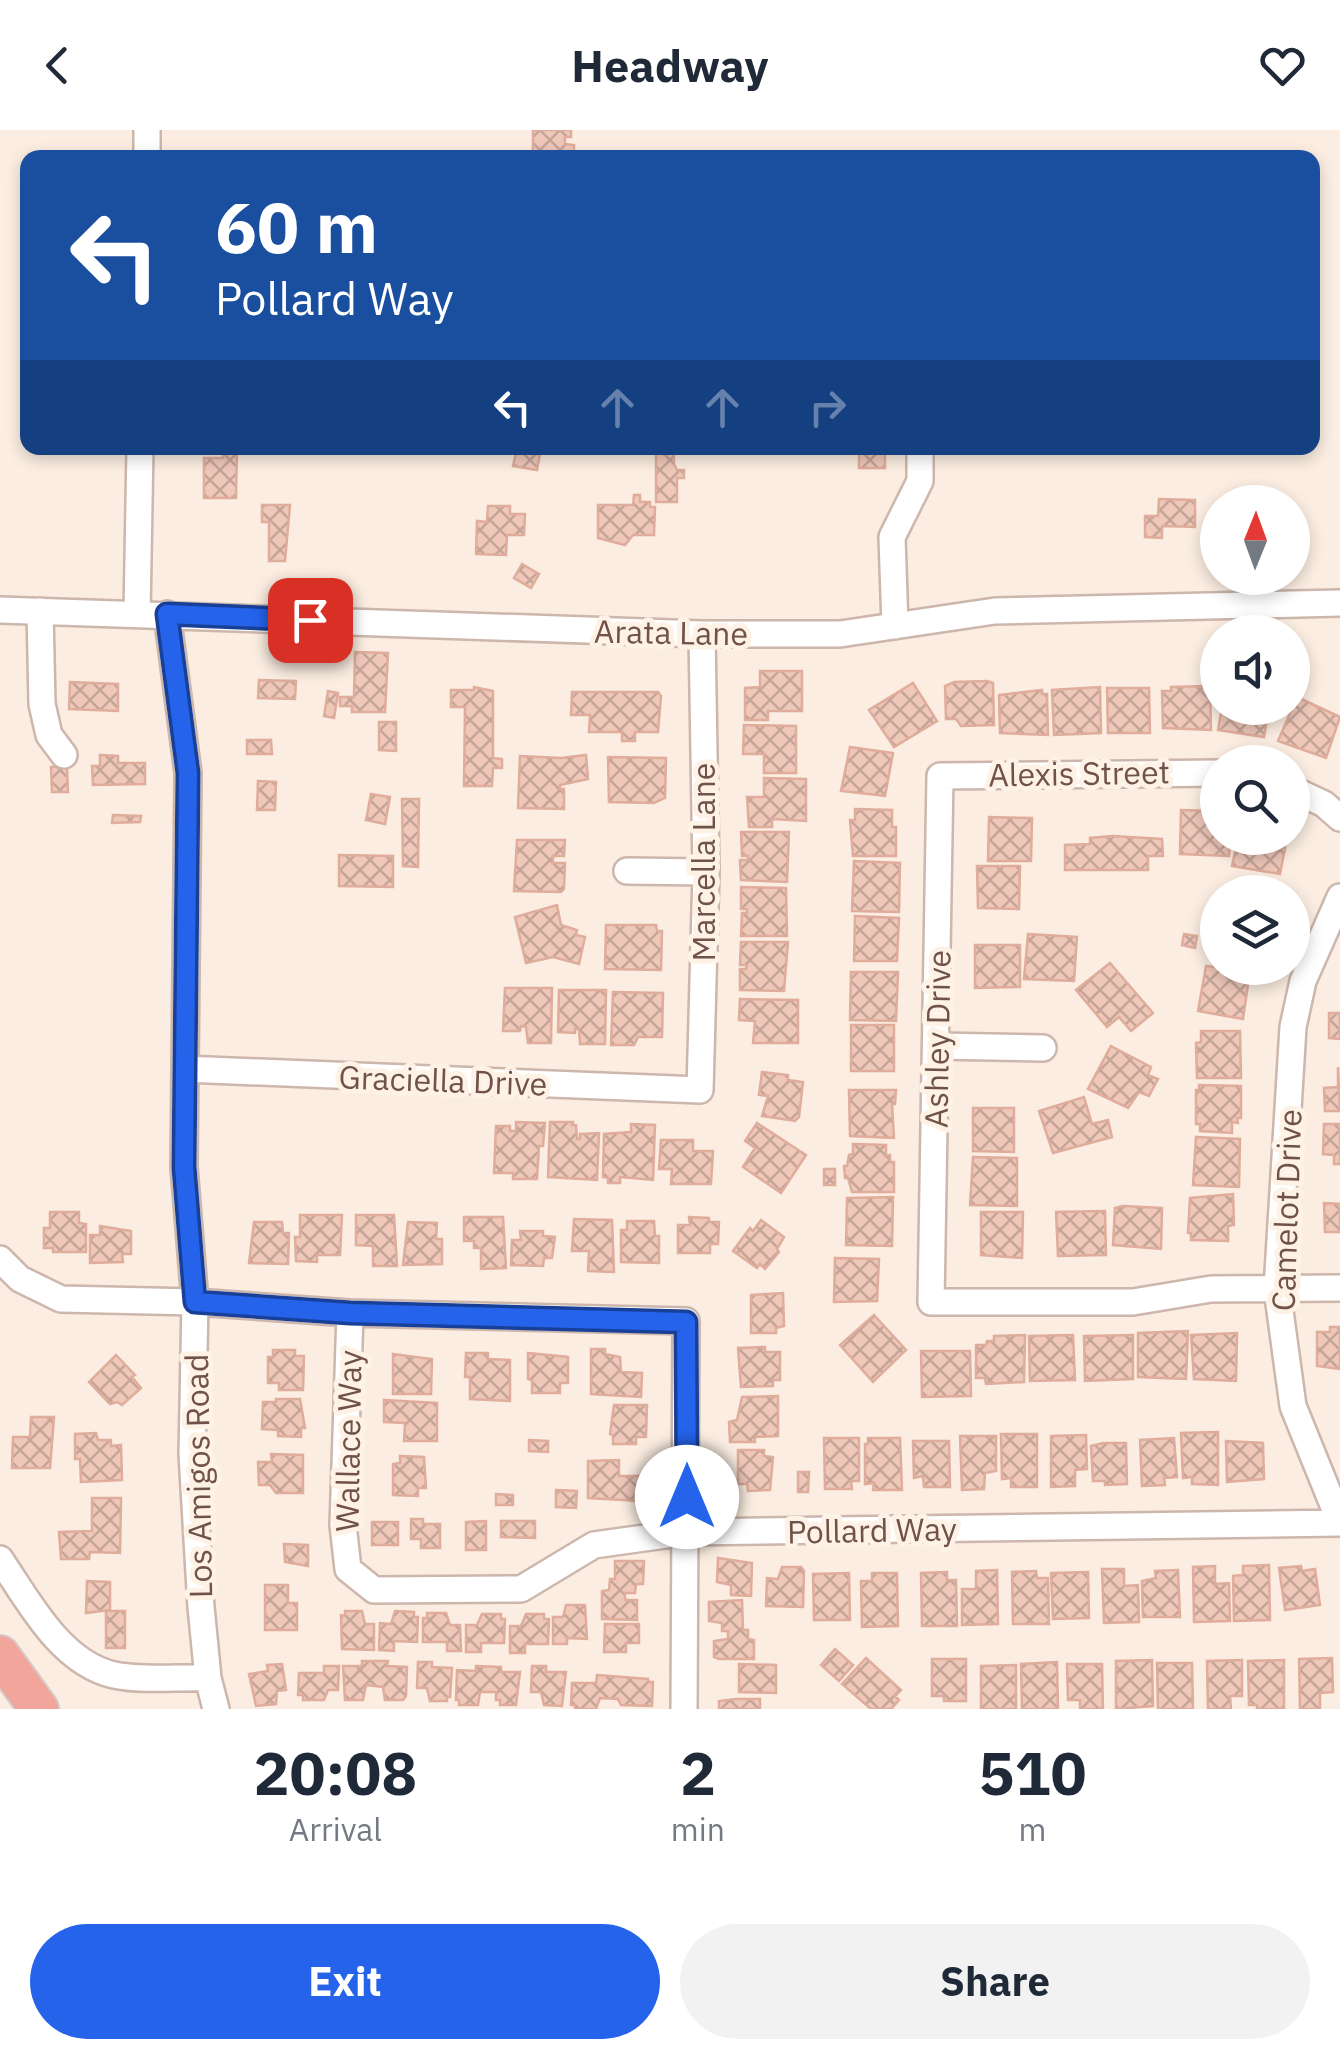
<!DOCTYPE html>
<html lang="en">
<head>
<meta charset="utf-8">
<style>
	:root { --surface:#fff; --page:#f2f2f3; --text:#1f2937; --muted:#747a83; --accent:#2563eb }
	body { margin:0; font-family:"IBM Plex Sans",sans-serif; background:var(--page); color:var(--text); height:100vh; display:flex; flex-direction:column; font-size:38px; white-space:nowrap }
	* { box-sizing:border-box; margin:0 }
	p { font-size:32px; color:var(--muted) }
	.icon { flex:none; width:55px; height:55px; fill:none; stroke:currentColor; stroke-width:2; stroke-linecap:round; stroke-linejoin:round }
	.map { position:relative; height:1579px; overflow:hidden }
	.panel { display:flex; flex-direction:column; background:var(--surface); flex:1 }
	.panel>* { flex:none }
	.hud { position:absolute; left:20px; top:20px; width:1300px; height:305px; border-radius:20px; box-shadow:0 5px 15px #0003; background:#1a4fa0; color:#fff; overflow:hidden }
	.needle { width:65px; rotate:1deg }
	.tools { position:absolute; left:1200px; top:355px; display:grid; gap:20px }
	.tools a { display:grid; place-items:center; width:110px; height:110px; border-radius:50%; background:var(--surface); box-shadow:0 5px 15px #0003; font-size:50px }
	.pin { position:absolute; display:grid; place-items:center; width:85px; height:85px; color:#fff; margin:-42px; border-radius:20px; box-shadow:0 5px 15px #0006 }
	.me { position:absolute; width:110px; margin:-55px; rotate:0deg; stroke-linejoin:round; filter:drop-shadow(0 0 8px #0008) }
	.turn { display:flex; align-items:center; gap:35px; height:210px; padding:0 30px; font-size:45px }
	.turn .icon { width:130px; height:130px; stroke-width:2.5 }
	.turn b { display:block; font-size:70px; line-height:85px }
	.lanes { display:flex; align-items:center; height:95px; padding:0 30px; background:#0003; justify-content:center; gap:50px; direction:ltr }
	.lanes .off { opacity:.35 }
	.eta { display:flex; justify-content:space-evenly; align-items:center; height:170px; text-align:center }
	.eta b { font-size:60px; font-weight:800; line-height:70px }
	.action { display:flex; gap:20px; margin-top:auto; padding:20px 30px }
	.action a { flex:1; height:115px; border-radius:60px; background:var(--accent); color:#fff; font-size:40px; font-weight:800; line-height:115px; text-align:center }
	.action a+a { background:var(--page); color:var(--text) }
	header { display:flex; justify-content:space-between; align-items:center; height:130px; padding:0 30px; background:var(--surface); font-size:45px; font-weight:800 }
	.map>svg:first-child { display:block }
	.building { fill:url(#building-cross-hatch); stroke:#e0ac9b; stroke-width:2.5 }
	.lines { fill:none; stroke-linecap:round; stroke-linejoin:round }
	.minor-casing { stroke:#cdb6ac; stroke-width:30 }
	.highway-casing { stroke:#d4cbc8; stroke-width:42 }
	.minor { stroke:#fff; stroke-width:25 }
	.highway { stroke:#f2a59a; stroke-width:38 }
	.route-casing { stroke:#184099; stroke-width:25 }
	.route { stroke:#2563eb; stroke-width:18 }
	.labels { text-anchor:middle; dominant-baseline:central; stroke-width:10; stroke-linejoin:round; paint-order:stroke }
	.street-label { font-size:32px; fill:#705249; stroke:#fef2e7 }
</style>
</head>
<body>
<header><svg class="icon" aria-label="back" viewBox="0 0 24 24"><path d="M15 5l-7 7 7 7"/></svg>Headway<svg class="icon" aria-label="heart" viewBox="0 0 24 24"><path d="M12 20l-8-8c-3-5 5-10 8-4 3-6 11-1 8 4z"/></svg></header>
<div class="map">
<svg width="1340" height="1579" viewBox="0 0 1340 1579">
	<defs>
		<pattern id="building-cross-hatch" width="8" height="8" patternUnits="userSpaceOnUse" patternTransform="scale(2.5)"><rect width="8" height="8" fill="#efc8ba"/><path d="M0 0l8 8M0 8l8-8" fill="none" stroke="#c6a599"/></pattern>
	</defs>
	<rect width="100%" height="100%" fill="#fbede1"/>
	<path class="building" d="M533,0H571V7H565V14L574,15V28H533Z
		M517,318H541L537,340L513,336Z
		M656,318H674V334L677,340H684V348H677V372H656Z
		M885,318V338H859V319Z
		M223,320H237L236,368H204V328H223Z
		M634,365H640V372H650V377H655L654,405H633L625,415L598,408V375H633Z
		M1159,369L1195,370V397L1162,396V408L1145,407V386H1158Z
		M262,375H290L285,431H269V392H262Z
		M488,376H510V384H525L524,405H507L506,425L476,424L477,391L487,392Z
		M522,434L539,444L531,458L514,448Z
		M355,522L388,523L385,582H352V576H340V567H354Z
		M760,541H802V581H768V590H745V558L760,557Z
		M259,550L296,551L295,569L258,568Z
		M987,551L993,553L994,595L961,596L956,589H946L945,556L954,552Z
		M70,552L118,554V581L69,579Z
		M913,553L937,591L894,617L869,580Z
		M1204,556L1205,559H1210L1211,600L1163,598L1162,561H1171V557Z
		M474,557L493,561V628L502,629V638H493L492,656H464L465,577H451V560H474Z
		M1100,557L1101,603L1054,605L1052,560Z
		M1107,558H1149L1150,603H1108Z
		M1042,560V564H1047L1048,605L1000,603L999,565Z
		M328,561L338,563L334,588L324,586Z
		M572,562H658L661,566L658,602H635V611H622V602H589L590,585H571Z
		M1297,567L1340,587L1326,628L1278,611Z
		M1222,578H1269L1264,607L1218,600Z
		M379,592H396V621L379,620Z
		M744,595L796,596V643H764V624H743Z
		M247,610H271L272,624H247Z
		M850,617L893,623L885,666L841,661Z
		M100,625L118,626V633H145V654L93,655L92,636H100Z
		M586,625L588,649L560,655V659H564V679L518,678L520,626L561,628Z
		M608,627L666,628L665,668L654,673L609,672Z
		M51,637H67L68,662H52Z
		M764,648L806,649V691L772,689V697H749L747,667H764Z
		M258,651L276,652L275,680H257Z
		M371,664L390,667L385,694L366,690Z
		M402,669H419L418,737L403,736Z
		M855,679L892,680V697H896V726H853L850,690H855Z
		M1181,680L1218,681V708H1230L1229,726L1180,724Z
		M113,685L141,686L140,692L112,693Z
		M989,687L1032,688L1031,731H988Z
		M741,702H789L787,752L741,750L740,730H748V726H742Z
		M1113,706L1162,709L1163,726H1148V740H1065V715L1090,714V708Z
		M1238,708H1287L1280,744L1232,736Z
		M517,710H565L564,726H553V733H565L564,759L561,762L514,761Z
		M339,725L393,726V757L339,756Z
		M854,731L900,733L899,782L852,781Z
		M977,736H1020L1019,779L978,778Z
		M741,757L786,758L787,806H741L742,783H747V779H741Z
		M557,775L561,795L577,800L576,805L585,807L579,834L553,827L526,833L515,787Z
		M855,786L899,788L897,831H854Z
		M606,795H656L657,801H662L661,840L605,839Z
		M1028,804L1077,807L1074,851L1024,849Z
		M1184,804L1197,806L1195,818L1182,815Z
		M741,812H788L784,861L740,860V839H746L747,835H740Z
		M975,815H1020V857L975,858Z
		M1110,833L1153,883L1131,901L1119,887L1107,897L1076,860Z
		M1206,836L1250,841L1243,889L1198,881Z
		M851,842H898L896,891L850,890Z
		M505,858H552L551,913H528L526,897L521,896L520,901H503Z
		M559,860H606L605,914H580L579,899H575V903L558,902Z
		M613,862L663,863L662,907H638L634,915H611Z
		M740,869L798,870V913H753L755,891L739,890Z
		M1329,883H1340V909L1329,908Z
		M851,895H894V941H851Z
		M1201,901H1240L1241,948H1197L1196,913L1201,912Z
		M1111,916L1151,937L1148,945L1158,949L1149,966L1139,962L1128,978L1088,959Z
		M1338,937L1340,981H1325L1324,958L1338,957Z
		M762,942L788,945V950L803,952L799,987L795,991L762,986L768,966L759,965Z
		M1199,955L1241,956V988H1237L1238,993L1232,992V1003L1200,1001V994H1196V960H1199Z
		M849,960H896L895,974H892L894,1008L850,1006Z
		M1084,967L1092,994L1108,990L1112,1007L1053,1023L1039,981Z
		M973,978H1014V1022L973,1021Z
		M516,992L545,993L543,1016H539L537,1049H513V1043H494L496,996H510V1001H516Z
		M550,992H573L572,995H576L577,1009H580V1004L599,1003L597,1050L548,1047Z
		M757,993L806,1025L781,1063L743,1037L755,1018L745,1011Z
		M631,994L655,995L653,1050L620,1047V1053H608V1048L603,1047L604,1004L631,1002Z
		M1324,994H1340V1034H1334V1025L1323,1024Z
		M1196,1007L1240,1009L1239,1057L1193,1055Z
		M661,1010H693V1021H713L711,1054H671L672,1039H659Z
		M853,1014L886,1015V1026L890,1025V1032H894V1062H852L848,1048H845L844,1036H847L849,1025L853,1024Z
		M973,1027L1017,1028V1076L970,1075Z
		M824,1039H835V1055H824Z
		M1233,1064L1234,1095L1228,1096V1111L1191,1110V1103H1188L1190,1068Z
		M893,1067L892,1116L846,1115L847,1068Z
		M1324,1073L1340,1074V1102H1325Z
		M1123,1076L1162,1078L1161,1119L1113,1115L1115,1078Z
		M1105,1081L1106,1125L1058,1126L1056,1082Z
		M50,1082H79V1093L86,1094V1122H53V1118H44V1098H50Z
		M981,1082H1023L1022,1128L981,1125Z
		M300,1085H342L340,1125H317V1132L296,1131L295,1107H300Z
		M356,1085H394L397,1136H373V1116L356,1115Z
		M464,1087H503L506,1138L481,1139V1118H474V1111H464Z
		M689,1087L709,1088V1092H719L718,1114H710V1123H678V1095H690Z
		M574,1089L612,1090L614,1142L588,1141L589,1121H572Z
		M761,1090L784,1107L777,1119L779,1122L765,1139L760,1134L757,1138L733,1121L750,1098L753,1101Z
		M627,1091H654L655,1106H659V1133L621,1132V1100H627Z
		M254,1092H282L283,1103H289L288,1134L249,1133Z
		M408,1092L437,1093L436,1109H442V1134L403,1135Z
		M100,1096L131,1101V1124H122L123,1132L90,1133V1105H100Z
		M520,1101H543V1106L555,1107L552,1128H544L543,1136L511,1135L512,1110H521Z
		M835,1128L879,1129L877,1171L834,1172Z
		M783,1163L784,1196L776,1198V1203H751V1165Z
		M874,1185L906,1220L873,1252L840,1215Z
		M1330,1197H1340V1239L1317,1236V1202H1330Z
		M1188,1201L1186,1249L1138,1247V1203Z
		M1237,1203L1236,1251L1194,1249L1191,1205Z
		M1025,1205L1024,1252L986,1254L985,1248H976V1215H986L987,1211H994V1206Z
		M1073,1205L1075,1250L1030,1251L1029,1206Z
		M1133,1205V1249L1085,1251L1084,1206Z
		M765,1217V1222H780V1250H773V1256L741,1257L738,1218Z
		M591,1219H605V1224L620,1227L621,1242L642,1243L641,1267L591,1264Z
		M273,1220H295V1226H304L303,1260H279V1253H268V1227H273Z
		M921,1221H970L971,1266L922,1267Z
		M466,1223H488V1229L510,1230V1271L470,1269V1247H465Z
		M528,1223L568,1227V1253H560V1263H532V1250L528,1249Z
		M393,1224L432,1229L431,1264H393Z
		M116,1225L135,1245L132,1247L141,1258L122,1275L117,1272L110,1274L89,1252Z
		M778,1266V1306L755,1307V1312H730L729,1292L737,1290L742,1267Z
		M276,1269H300L305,1298H301V1307L278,1306V1300L262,1299L263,1272H276Z
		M384,1270L437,1273V1311H404L405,1293L384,1292Z
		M614,1275H647L646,1307H636V1314H613V1305L610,1304Z
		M31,1287H54L50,1338H12L13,1307H30Z
		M1218,1302V1355L1192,1354V1347L1183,1348L1181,1303Z
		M96,1303L98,1310H111V1316L121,1315L122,1350L81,1352L80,1329H75V1304Z
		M1001,1304H1037V1357H1011V1348L1002,1349Z
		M1086,1305L1087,1339L1075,1340V1356L1051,1357V1306Z
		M960,1306H996V1341L985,1343L984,1359L962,1360Z
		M824,1308H859V1351H851L852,1359H825Z
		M868,1308H900L902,1360H873L874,1353L865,1354V1314H868Z
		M1174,1308L1177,1347L1164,1348L1165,1355L1142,1356L1140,1310Z
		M529,1310L548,1311V1322L529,1321Z
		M913,1311H949L950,1357H924L923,1346L914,1348Z
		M1226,1311L1263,1313L1264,1349L1227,1352Z
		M1103,1313H1126L1127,1354L1105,1355V1351H1093L1091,1316Z
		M738,1320H764V1326L773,1327L770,1360L748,1361L747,1354H738Z
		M271,1324L303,1325V1363H276L270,1355H259L258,1332H272Z
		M400,1326L424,1327L426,1358H418V1366L393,1365V1334L400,1333Z
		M619,1330V1346H640L639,1371L588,1368V1331Z
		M798,1342H809L808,1362H798Z
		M556,1360L577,1361L576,1378L556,1377Z
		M496,1364L513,1365V1375H496Z
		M92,1368H121L120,1423L90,1422L89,1429H61L59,1402L92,1401Z
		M411,1389H423V1394H440V1418H421V1409H411Z
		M486,1391V1420H466V1392Z
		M501,1391H535V1408L501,1407Z
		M372,1392H398V1415H372Z
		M284,1414L308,1415V1436L285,1432Z
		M718,1428L752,1433L751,1466L731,1465V1455L717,1452Z
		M615,1431H644L643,1454H636L635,1463H625V1470H637V1490L602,1489V1461L609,1460L610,1449H615Z
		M1269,1435L1270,1490L1234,1491L1233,1446L1243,1445V1436Z
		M1215,1436V1454L1229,1453L1230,1491L1194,1492L1193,1437Z
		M1301,1436L1302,1441L1315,1439L1320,1475L1285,1480L1279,1438Z
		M782,1437H801L804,1441L803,1477L766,1476L767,1448L778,1449Z
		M1102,1439H1124V1456L1138,1455L1139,1492L1104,1493Z
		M997,1440L998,1494L962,1495V1459H976V1441Z
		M1178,1440L1180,1487H1143L1142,1451L1156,1448L1155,1441Z
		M1036,1441L1037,1448H1048L1049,1494H1013L1012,1442Z
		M947,1442V1450H956L957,1496H922L921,1443Z
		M1088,1442L1089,1488L1053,1489L1051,1443Z
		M849,1443L850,1490H814L813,1444Z
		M872,1443H897L898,1496L862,1497L861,1451H872Z
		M87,1451L110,1452V1480L86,1483Z
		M265,1455H288V1473H297V1500H265Z
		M742,1470L743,1500H748V1509L754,1510V1529H719L714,1527V1511L728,1509V1501H722V1493L709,1491V1472Z
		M566,1475H585L587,1509L567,1508V1514H553V1487H563Z
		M106,1481H125V1518H106Z
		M345,1481H362L365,1494H374V1520L342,1519L341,1485L345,1486Z
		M395,1481L414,1482V1487H418L417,1512L394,1511V1521L379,1520L380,1493L391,1494Z
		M427,1483H446L450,1495H460L461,1521H447V1512H423V1488H427Z
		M482,1484H501V1489H505L504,1513H481V1522H466V1495H477Z
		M526,1484H544V1489H549L548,1514H525V1523H510V1496H521Z
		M605,1494H639V1513H626V1522H604Z
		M835,1519L853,1535L839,1551L821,1535Z
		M866,1528L901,1560L895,1566L899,1570L891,1579H871L842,1554Z
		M1332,1528L1333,1562L1320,1563V1579H1300L1299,1529Z
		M932,1529H966V1571H944V1566H932Z
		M1152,1530L1153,1576L1116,1579V1531Z
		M1242,1530V1566H1230L1231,1579H1208L1207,1531Z
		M1284,1530V1579H1257V1575H1249L1248,1531Z
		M362,1531H388L387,1536L407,1537L406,1566L403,1570H385L383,1557L366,1555L363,1570H345L343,1536H362Z
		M418,1532H432V1537L452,1538L450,1567H447V1571H430L427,1558H417Z
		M1057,1532L1058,1579H1022L1021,1534Z
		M1157,1533H1192L1193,1579H1158Z
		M282,1534L286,1560L277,1561L276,1574L256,1576L249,1544L268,1541L267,1535Z
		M739,1534L776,1535V1563L739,1562Z
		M1067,1534H1102L1103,1579H1080V1570H1068Z
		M1016,1535V1579H981V1536Z
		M324,1536H339L338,1560H328L324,1570H303V1565H298L299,1543H324Z
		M476,1536L501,1537V1542H520L516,1575H500V1570H496V1562H480L478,1575H459V1570H456L457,1540L476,1541Z
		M532,1536H546V1542H566L562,1576L544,1575L541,1562H531Z
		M597,1545L648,1549V1552H653L652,1576L621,1575L618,1569L600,1568L596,1579H575V1575H571L572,1553H596Z
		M736,1569H760V1579H719V1571Z"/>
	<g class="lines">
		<defs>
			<path id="minor" d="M147,28V0
				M0,480L702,504H840L995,481L1340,473
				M40,481L42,574L49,605L64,625
				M137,484L140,318
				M167,484L188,643L184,1037L195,1172L192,1324L201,1477L208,1548L216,1579
				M895,496L892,407L920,351V318
				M1218,643L940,646L931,1172H1133L1211,1159L1340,1158
				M1292,659L1324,674L1340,688
				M627,741L706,742
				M1340,767L1303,851L1293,897L1277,1159L1293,1276L1340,1392
				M937,916L1043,918
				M185,939L700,960L706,742L702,504
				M0,1129L20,1149L61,1169L195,1172L350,1183L686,1191L684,1579
				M350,1183L343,1395L348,1439L374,1460L521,1459L594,1415L687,1402L1340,1393
				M0,1429C28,1470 60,1533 114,1545C143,1551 178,1547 208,1548"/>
			<path id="highway" d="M0,1525L39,1579"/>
		</defs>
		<use href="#minor" class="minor-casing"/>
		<use href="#highway" class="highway-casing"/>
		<use href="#minor" class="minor"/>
		<use href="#highway" class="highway"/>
	</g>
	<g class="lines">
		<defs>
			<path id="route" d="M310,490L167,484L188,643L184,1037L195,1172L350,1183L686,1192L687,1367"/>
		</defs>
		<use href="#route" class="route-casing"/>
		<use href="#route" class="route"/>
	</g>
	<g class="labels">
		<g class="street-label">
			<text transform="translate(671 502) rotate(1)">Arata Lane</text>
			<text transform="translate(1079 643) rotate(-1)">Alexis Street</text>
			<text transform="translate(703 732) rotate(-90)">Marcella Lane</text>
			<text transform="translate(937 909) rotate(-89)">Ashley Drive</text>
			<text transform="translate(443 950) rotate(2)">Graciella Drive</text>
			<text transform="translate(1286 1080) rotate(-88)">Camelot Drive</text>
			<text transform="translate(348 1311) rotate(-89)">Wallace Way</text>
			<text transform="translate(198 1346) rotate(-91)">Los Amigos Road</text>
			<text transform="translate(872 1400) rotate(-1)">Pollard Way</text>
		</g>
	</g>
</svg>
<div class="tools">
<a><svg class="needle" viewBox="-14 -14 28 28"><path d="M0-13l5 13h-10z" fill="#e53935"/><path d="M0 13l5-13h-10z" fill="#747a83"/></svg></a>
<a><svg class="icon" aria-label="sound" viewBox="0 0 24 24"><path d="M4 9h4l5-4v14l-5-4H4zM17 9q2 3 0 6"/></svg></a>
<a><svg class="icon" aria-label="search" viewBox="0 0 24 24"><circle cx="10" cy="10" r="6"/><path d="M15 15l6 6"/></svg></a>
<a><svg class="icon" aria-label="layers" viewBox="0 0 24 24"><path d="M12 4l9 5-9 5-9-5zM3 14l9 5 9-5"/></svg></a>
</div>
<div class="pin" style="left:310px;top:490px;background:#d93025"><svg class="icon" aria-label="arrive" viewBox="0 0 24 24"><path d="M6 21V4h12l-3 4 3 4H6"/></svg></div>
<svg class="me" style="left:687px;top:1367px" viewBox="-20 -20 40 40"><circle r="19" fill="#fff"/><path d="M0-13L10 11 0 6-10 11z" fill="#2563eb"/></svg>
<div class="hud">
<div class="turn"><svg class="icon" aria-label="left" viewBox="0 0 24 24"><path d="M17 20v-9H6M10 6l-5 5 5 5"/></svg><div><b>60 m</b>Pollard Way</div></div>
<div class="lanes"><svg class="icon" aria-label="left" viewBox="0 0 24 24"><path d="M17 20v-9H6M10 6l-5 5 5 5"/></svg><svg class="icon off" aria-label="ahead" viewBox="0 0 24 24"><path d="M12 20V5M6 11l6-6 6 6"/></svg><svg class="icon off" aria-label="ahead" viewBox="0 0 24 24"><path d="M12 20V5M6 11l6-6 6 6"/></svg><svg class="icon off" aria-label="right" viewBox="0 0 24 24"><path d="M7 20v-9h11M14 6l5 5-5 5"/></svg></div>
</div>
</div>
<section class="panel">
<div class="eta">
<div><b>20:08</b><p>Arrival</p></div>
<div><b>2</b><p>min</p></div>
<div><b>510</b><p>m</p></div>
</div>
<div class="action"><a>Exit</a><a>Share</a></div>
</section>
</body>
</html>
